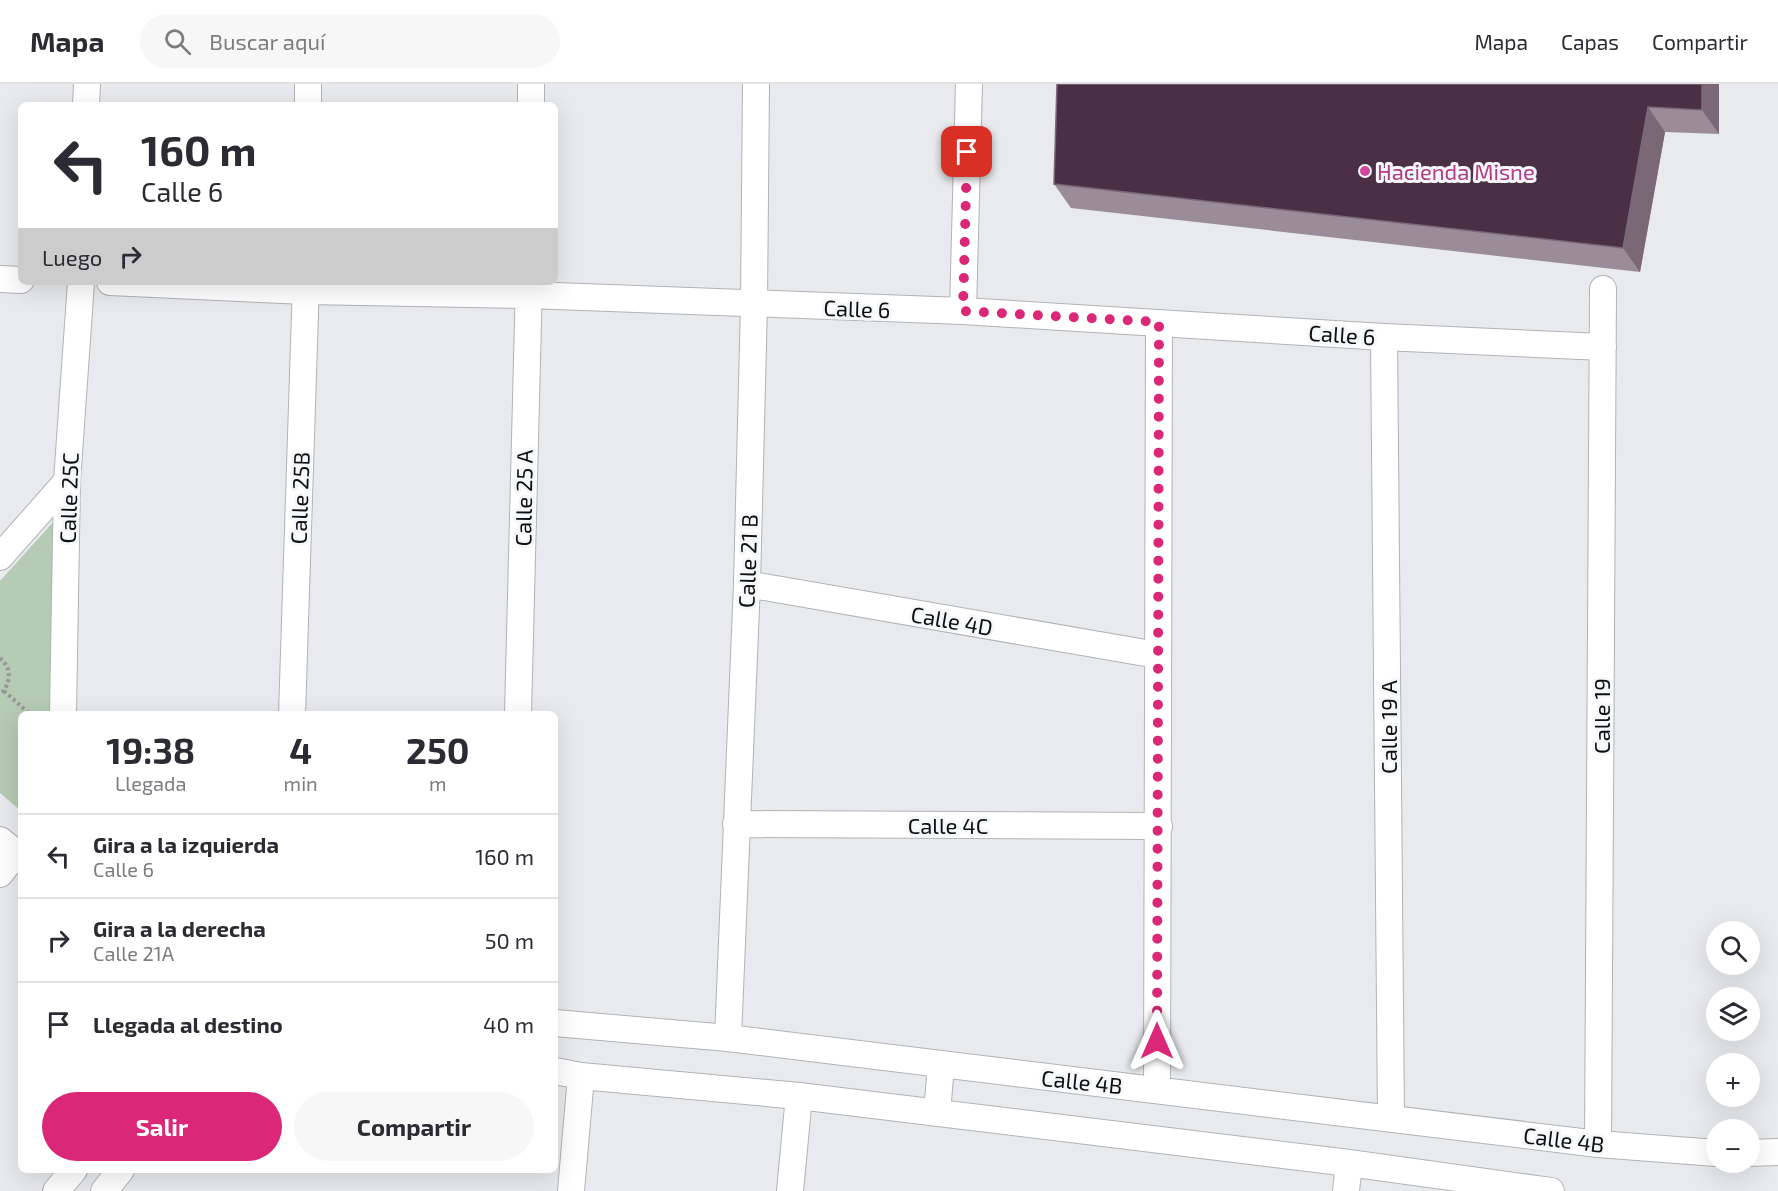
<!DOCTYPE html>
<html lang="es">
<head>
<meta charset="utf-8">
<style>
	:root { --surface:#fff; --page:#f7f7f7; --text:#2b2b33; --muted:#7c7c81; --line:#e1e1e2; --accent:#db2777 }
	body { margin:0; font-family:"Exo 2",sans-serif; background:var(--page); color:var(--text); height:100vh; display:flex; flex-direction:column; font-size:22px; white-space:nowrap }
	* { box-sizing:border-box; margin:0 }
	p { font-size:20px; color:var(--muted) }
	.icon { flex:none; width:33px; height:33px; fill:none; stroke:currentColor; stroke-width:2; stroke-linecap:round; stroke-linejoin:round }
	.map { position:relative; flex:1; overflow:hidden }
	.drawer { position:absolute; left:18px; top:627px; width:540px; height:462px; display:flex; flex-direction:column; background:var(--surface); border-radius:9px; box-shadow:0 6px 24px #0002 }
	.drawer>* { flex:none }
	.guide { position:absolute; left:18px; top:18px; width:540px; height:183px; border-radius:9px; box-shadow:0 6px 24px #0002; background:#fff; color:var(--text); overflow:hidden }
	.controls { position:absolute; left:1706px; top:837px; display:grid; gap:12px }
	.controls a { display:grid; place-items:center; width:54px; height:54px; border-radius:50%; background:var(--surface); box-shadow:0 6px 24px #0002; font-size:30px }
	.pin { position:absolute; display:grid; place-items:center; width:51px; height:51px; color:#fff; margin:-26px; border-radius:12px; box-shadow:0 3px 9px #0006 }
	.me { position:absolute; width:66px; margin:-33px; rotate:0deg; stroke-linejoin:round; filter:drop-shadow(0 0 4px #0008) }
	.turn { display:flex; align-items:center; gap:21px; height:126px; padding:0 24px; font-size:27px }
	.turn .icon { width:78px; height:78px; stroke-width:2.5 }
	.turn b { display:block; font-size:42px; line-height:51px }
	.then { display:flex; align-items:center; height:57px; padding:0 24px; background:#0003; gap:12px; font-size:22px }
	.eta { display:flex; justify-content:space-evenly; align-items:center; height:102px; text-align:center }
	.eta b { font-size:36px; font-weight:700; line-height:42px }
	.primary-button { display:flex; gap:12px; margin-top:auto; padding:12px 24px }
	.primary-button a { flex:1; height:69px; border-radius:36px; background:var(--accent); color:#fff; font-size:24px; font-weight:700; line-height:69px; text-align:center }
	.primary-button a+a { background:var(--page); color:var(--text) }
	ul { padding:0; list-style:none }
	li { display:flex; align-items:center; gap:18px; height:84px; padding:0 24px; border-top:2px solid var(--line) }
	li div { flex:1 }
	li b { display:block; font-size:22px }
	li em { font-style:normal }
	header { display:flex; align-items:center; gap:36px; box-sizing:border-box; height:84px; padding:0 30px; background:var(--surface); border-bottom:2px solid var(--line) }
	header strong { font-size:28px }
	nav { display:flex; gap:33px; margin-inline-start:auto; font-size:21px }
	.search { width:420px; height:54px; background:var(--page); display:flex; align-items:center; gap:15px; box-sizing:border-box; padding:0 21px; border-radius:33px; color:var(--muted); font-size:22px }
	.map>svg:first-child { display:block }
	.green { fill:#b6cbb3 }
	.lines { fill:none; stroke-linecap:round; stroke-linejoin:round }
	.street-casing { stroke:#b1b3b6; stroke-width:28 }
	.path { stroke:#959799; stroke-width:4; stroke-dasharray:3 3; stroke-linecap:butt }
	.street { stroke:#fff; stroke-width:26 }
	.wall { fill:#9a8d99 }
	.shaded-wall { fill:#7a6877 }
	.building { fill:#4b3045; stroke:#7a6877; stroke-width:1.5 }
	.route { stroke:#db2777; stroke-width:10; stroke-dasharray:0 18 }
	.hotel-dot { fill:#d1479c; stroke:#f5f7fa; stroke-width:2 }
	.labels { text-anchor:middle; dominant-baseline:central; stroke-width:6; stroke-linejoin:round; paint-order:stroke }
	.hotel-label { font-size:22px; fill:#b23c85; stroke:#f5f7fa; text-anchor:start }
	.street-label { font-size:22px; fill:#0e0f10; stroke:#f5f7fa }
</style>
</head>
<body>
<header>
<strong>Mapa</strong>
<div class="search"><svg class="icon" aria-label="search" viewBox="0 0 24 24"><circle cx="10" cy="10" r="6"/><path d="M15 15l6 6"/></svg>Buscar aquí</div>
<nav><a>Mapa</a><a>Capas</a><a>Compartir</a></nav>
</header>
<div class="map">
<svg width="1778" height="1107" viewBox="0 0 1778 1107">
	<rect width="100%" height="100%" fill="#e8eaed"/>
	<path class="green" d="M55,436L53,630H21V727L0,709V497Z"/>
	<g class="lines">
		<defs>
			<path id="street" d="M86,21L87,0
				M308,21V0
				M531,21V0
				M0,195L21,196
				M110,198L306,207L529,211L963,227L1384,253L1603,263
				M963,227L969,0
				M1384,253L1391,1034
				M0,473L67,397
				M747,500L1157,571
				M63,630L67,397L81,198
				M292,630L306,198
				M518,630L529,198
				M736,740L1159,742
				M0,756L21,773
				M0,790L16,770
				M555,939L728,954L1598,1060L1716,1069
				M728,954L747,500L754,220L756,0
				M555,987L581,992L799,1012L1349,1079L1551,1107
				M1157,1005L1159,239
				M937,1029L941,981
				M1598,1060L1603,205
				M1749,1069L1778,1068
				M56,1107L74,1086
				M104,1107L121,1086
				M571,1107L581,992
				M790,1107L799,1012
				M1346,1107L1349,1079"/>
		</defs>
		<use href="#street" class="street-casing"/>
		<path class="path" d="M0,574C11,584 11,594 4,607L0,608
			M4,607L30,630"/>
		<use href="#street" class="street"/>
	</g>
	<path class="wall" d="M1057,0H1719V50L1665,48L1640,188L1071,124L1054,100Z"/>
	<path class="shaded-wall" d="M1702,0H1719V50L1702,26Z
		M1648,23L1665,48L1640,188L1623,164Z"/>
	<path class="building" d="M1057,0H1702V26L1648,23L1623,164L1054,100Z"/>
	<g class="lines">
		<path class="route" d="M967,68L963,227L1159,238L1157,957"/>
	</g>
	<circle class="hotel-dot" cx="1365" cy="87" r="6"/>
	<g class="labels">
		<g class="hotel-label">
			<text x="1377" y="87">Hacienda Misne</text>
		</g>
		<g class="street-label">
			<text transform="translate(857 224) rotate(2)">Calle 6</text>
			<text transform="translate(1342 250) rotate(4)">Calle 6</text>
			<text transform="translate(68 414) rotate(-88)">Calle 25C</text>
			<text transform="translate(299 414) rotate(-88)">Calle 25B</text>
			<text transform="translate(523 414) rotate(-89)">Calle 25 A</text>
			<text transform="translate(747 477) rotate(-88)">Calle 21 B</text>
			<text transform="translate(952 536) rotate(10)">Calle 4D</text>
			<text transform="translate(1601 632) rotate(-90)">Calle 19</text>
			<text transform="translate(1388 643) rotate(-90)">Calle 19 A</text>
			<text x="948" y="741">Calle 4C</text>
			<text transform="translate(1082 997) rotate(6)">Calle 4B</text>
			<text transform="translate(1564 1055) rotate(7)">Calle 4B</text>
		</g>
	</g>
</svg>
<div class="controls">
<a><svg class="icon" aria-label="search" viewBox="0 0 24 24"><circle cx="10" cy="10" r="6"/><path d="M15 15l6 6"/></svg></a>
<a><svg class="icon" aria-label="layers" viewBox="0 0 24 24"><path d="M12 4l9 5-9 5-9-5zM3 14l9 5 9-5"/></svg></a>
<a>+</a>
<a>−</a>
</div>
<div class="pin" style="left:967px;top:68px;background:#d93025"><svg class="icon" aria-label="arrive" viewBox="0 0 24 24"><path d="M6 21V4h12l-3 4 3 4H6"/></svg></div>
<svg class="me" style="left:1157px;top:957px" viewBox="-20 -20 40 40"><path d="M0-17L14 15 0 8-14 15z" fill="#db2777" stroke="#fff" stroke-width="4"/></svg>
<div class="guide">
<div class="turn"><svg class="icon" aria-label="left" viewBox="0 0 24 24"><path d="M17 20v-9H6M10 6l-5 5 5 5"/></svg><div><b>160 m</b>Calle 6</div></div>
<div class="then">Luego<svg class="icon" aria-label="right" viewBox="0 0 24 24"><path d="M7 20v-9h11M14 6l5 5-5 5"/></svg></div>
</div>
<section class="drawer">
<div class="eta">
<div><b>19:38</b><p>Llegada</p></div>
<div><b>4</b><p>min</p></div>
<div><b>250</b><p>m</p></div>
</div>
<ul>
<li><svg class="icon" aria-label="left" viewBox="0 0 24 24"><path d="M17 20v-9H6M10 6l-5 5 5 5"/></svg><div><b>Gira a la izquierda</b><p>Calle 6</p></div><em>160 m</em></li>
<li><svg class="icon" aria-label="right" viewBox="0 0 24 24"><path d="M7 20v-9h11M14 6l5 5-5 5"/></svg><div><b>Gira a la derecha</b><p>Calle 21A</p></div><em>50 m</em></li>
<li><svg class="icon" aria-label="arrive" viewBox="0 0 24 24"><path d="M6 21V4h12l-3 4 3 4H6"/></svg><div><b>Llegada al destino</b></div><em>40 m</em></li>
</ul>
<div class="primary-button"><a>Salir</a><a>Compartir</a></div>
</section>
</div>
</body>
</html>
